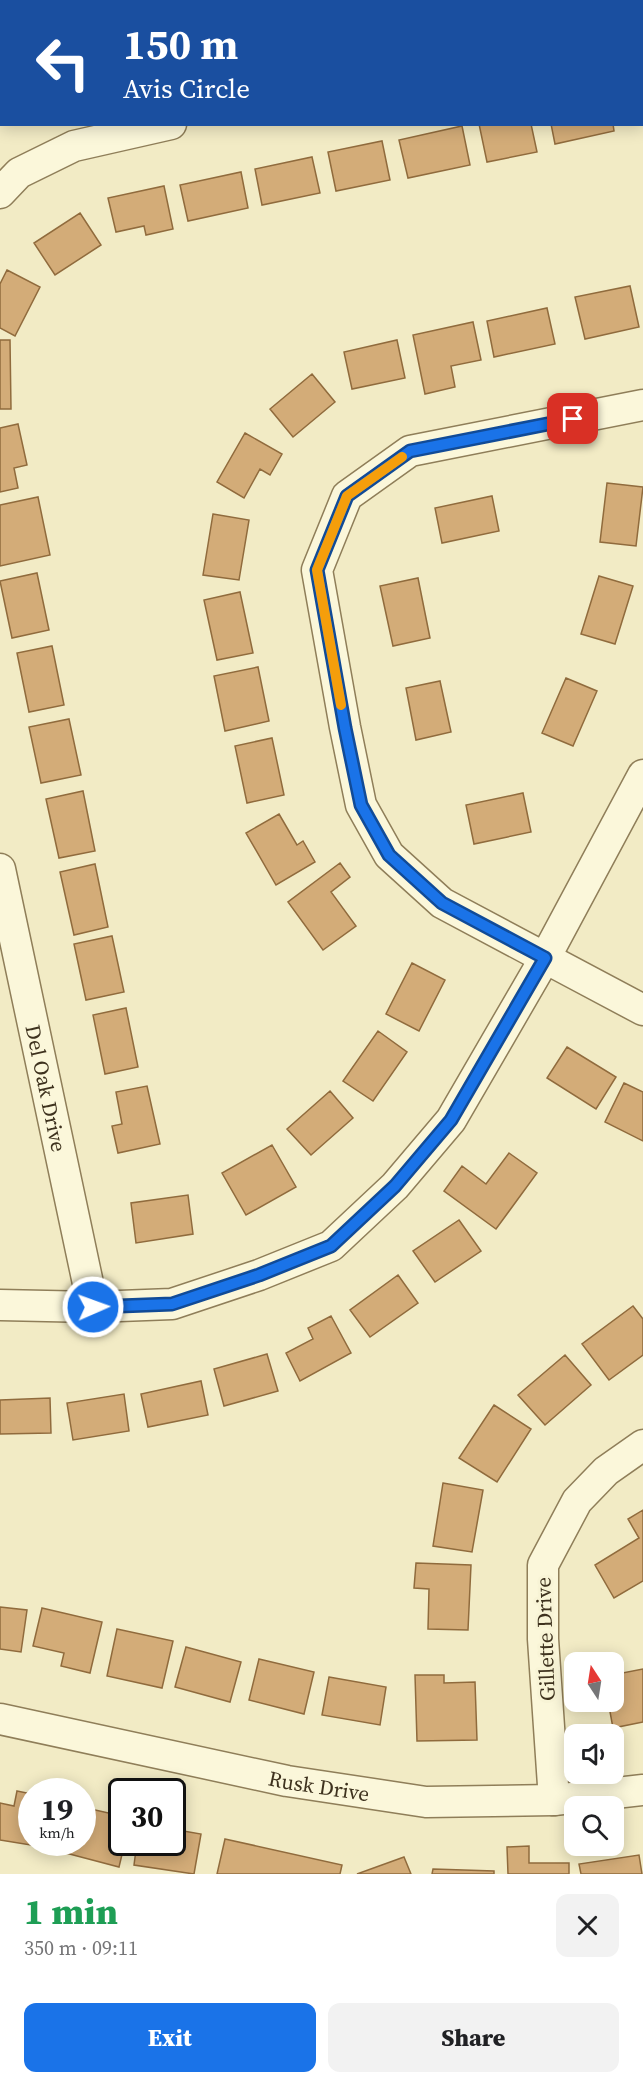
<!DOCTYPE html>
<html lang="en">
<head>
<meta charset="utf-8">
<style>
	:root { --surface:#fff; --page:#f2f2f2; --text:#202124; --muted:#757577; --accent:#1a73e8 }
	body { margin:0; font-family:"Source Serif 4",serif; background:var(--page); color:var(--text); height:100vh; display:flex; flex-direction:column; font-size:22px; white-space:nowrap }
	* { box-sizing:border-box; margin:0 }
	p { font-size:20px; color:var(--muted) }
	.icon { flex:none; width:33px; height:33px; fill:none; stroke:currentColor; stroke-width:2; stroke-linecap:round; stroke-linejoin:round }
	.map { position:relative; height:1874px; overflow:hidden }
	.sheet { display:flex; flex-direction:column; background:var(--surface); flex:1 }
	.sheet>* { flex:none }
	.hud { position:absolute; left:0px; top:0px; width:644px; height:126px; box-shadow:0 3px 15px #0003; background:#1a4fa0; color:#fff; overflow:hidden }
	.needle { width:39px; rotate:348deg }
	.buttons { position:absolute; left:564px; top:1652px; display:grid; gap:12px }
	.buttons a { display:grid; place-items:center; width:60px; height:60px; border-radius:12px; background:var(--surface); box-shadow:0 3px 15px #0003; font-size:30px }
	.speed { position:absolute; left:18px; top:1778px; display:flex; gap:12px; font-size:30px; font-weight:700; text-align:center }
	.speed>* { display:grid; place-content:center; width:78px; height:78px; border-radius:50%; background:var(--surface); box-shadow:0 3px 15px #0003; line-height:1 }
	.speed small { font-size:15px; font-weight:400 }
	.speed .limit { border:3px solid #111; border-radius:9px; background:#fff; color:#111 }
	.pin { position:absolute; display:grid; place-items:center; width:51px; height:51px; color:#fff; margin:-26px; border-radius:12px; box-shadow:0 3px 9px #0006 }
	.me { position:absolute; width:66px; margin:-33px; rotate:88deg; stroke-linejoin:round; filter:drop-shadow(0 0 4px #0008) }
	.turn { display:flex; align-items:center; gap:21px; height:126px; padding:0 24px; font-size:27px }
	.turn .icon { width:78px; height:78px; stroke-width:2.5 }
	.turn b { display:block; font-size:42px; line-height:51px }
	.round { display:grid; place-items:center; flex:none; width:63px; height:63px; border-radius:12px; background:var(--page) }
	.head { display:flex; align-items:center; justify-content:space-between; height:102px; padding:0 24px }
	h1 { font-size:36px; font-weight:800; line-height:45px; color:#1e9e55 }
	.cta { display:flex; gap:12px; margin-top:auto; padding:12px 24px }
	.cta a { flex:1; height:69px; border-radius:12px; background:var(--accent); color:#fff; font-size:24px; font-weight:800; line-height:69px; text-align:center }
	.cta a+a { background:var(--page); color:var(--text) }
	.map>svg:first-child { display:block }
	.building { fill:#d3ac78; stroke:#906b3d; stroke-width:1.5 }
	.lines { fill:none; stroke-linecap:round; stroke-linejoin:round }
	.minor-casing { stroke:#8f7e59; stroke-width:33 }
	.minor { stroke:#fbf7da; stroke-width:30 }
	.route-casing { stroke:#114b97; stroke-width:15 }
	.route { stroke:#1a73e8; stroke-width:10 }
	.slow { stroke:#f59e0b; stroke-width:10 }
	.labels { text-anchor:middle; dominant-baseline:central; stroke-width:6; stroke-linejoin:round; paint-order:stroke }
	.street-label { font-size:21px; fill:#3e321e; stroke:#f8f4d6 }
</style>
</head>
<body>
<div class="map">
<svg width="643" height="1874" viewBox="0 0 643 1874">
	<rect width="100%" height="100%" fill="#f2ebc5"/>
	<path class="building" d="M219,0H280V2H219Z
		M479,124H531L537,152L487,162Z
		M551,124H613L614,131L555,144Z
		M462,126L470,165L408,178L399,140Z
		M382,141L390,180L336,191L328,152Z
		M312,157L320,193L262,205L255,169Z
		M241,172L248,208L188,221L180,185Z
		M164,186L173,229L146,235L144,226L116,232L108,198Z
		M80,213L101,245L55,275L34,243Z
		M7,270L40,287L15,336L0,328V284Z
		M630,286L639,327L585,339L575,297Z
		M547,308L555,344L494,357L487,321Z
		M473,322L481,360L451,366L455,387L425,394L413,335Z
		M0,340H10L11,409H0Z
		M397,340L405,378L352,389L344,352Z
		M312,374L335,402L293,437L270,409Z
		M18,424L27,465L14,468L18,488L0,492V428Z
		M245,433L282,454L270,475L260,469L244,498L217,482Z
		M607,483L643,487L636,546L600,542Z
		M492,496L499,531L442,543L435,508Z
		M38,497L50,555L0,566V505Z
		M213,514L249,520L239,580L203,575Z
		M37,573L49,630L12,638L0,581Z
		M599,576L633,586L615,644L581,634Z
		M418,578L430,638L393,646L380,586Z
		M240,592L253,653L217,660L204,600Z
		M52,646L64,705L29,712L17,653Z
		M258,667L269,721L225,731L214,676Z
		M566,678L597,691L573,746L542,733Z
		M440,681L451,732L416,740L406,688Z
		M69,719L81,775L41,783L29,727Z
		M272,738L284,795L247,803L235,746Z
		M83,791L95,851L59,858L46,799Z
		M523,793L531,832L474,844L466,805Z
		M279,814L297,845L303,841L315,862L276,885L246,833Z
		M340,863L350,877L331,892L356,926L323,950L288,902Z
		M95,864L108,927L74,935L60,872Z
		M112,936L124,992L86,1000L74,944Z
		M412,963L445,980L419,1031L386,1014Z
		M126,1008L138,1067L105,1074L93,1015Z
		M378,1031L407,1052L373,1101L343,1081Z
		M567,1047L616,1077L596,1109L547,1078Z
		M624,1083L643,1092V1141L605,1122Z
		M147,1086L160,1144L118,1153L112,1126L122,1124L116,1092Z
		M330,1091L353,1118L311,1155L287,1129Z
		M272,1145L296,1187L246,1215L222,1173Z
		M509,1153L537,1173L496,1229L444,1191L462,1166L486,1184Z
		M188,1195L193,1234L136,1243L131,1203Z
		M459,1220L481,1251L435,1282L413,1251Z
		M398,1275L418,1303L370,1337L350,1310Z
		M633,1306L643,1319V1355L609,1380L582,1344Z
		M331,1316L351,1353L300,1381L286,1353L313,1339L308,1328Z
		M267,1354L278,1391L224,1406L214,1369Z
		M565,1355L591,1385L545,1425L518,1395Z
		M201,1381L208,1415L148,1427L141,1394Z
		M124,1394L129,1431L73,1440L67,1403Z
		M50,1398L51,1433L0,1434V1400Z
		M494,1405L531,1429L497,1482L459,1458Z
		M443,1483L483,1490L472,1552L433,1546Z
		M643,1510V1581L614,1598L595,1565L639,1538L628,1519Z
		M416,1563L471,1565L468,1630L428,1629L429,1589L414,1588Z
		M0,1607L27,1610L21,1652L0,1649Z
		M42,1608L102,1622L90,1673L61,1666L64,1653L33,1646Z
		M117,1629L173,1641L162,1688L107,1676Z
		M186,1647L241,1662L230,1702L175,1687Z
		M259,1659L314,1672L304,1714L249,1700Z
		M643,1669V1722L613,1728L608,1701H614V1690L620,1688L617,1674Z
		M415,1675H444V1683L475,1682L477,1740L417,1741Z
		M329,1677L386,1687L380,1725L322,1715Z
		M17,1791L32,1794V1842H50L49,1848L0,1840V1803L14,1806Z
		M82,1807L122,1816V1842H125L119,1867L58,1851L61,1842H82Z
		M172,1829L201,1834L194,1874L134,1865L137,1842H172Z
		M225,1839L342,1865L340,1874H217Z
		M529,1846V1863H569V1874H508L507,1847Z
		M639,1855L642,1874H581L579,1864Z
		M404,1857L411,1874H357Z
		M433,1869L494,1871V1874H432Z"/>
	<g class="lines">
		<defs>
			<g id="minor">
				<path d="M642,20H643"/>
				<path d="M0,193L19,173L74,146L171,124"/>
				<path d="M643,405L410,451L347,496L317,570L345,727L361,805L389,855L442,903L643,1010"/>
				<path id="s1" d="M0,869L93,1307"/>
				<path d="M0,1305L93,1307L172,1304L259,1275L331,1246L395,1186L451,1120L545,958L643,775"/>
				<path id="s2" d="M0,1719L287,1781L426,1802L554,1800L643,1790"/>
				<path d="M554,1800L543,1639V1565L577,1501L606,1471L643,1445"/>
			</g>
		</defs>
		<use href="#minor" class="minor-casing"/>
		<use href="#minor" class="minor"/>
	</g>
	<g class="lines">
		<defs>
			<path id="route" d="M93,1307L172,1304L259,1275L331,1246L395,1186L451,1120L545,958L442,903L389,855L361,805L345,728L317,570L347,496L410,451L573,419"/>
		</defs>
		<use href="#route" class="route-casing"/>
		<use href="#route" class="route"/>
		<path class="slow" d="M341,705L317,570L347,496L402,457"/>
	</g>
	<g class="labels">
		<g class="street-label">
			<text stroke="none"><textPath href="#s1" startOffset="224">Del Oak Drive</textPath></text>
			<text transform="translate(545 1639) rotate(-92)">Gillette Drive</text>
			<text stroke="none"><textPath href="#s2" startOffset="326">Rusk Drive</textPath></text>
		</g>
	</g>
</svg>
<div class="buttons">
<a><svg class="needle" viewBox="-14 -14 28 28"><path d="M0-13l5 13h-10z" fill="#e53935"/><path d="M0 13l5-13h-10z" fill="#757577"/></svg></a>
<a><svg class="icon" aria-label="sound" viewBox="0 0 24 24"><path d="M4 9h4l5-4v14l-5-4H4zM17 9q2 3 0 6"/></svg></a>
<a><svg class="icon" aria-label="search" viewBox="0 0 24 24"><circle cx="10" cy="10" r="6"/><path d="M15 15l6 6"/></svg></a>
</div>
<div class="speed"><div>19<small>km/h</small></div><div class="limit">30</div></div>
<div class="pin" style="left:573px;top:419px;background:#d93025"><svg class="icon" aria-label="arrive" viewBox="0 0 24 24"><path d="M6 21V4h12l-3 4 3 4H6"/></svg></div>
<svg class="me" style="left:93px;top:1307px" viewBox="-20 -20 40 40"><circle r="17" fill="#1a73e8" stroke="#fff" stroke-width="3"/><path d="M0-11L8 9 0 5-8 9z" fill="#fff"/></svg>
<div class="hud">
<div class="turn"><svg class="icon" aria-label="left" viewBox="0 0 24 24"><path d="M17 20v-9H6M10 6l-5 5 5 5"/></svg><div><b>150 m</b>Avis Circle</div></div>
</div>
</div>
<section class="sheet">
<div class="head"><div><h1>1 min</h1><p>350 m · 09:11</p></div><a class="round"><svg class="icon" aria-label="close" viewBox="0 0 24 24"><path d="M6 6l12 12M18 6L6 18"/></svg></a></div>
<div class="cta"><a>Exit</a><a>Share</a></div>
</section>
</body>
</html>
